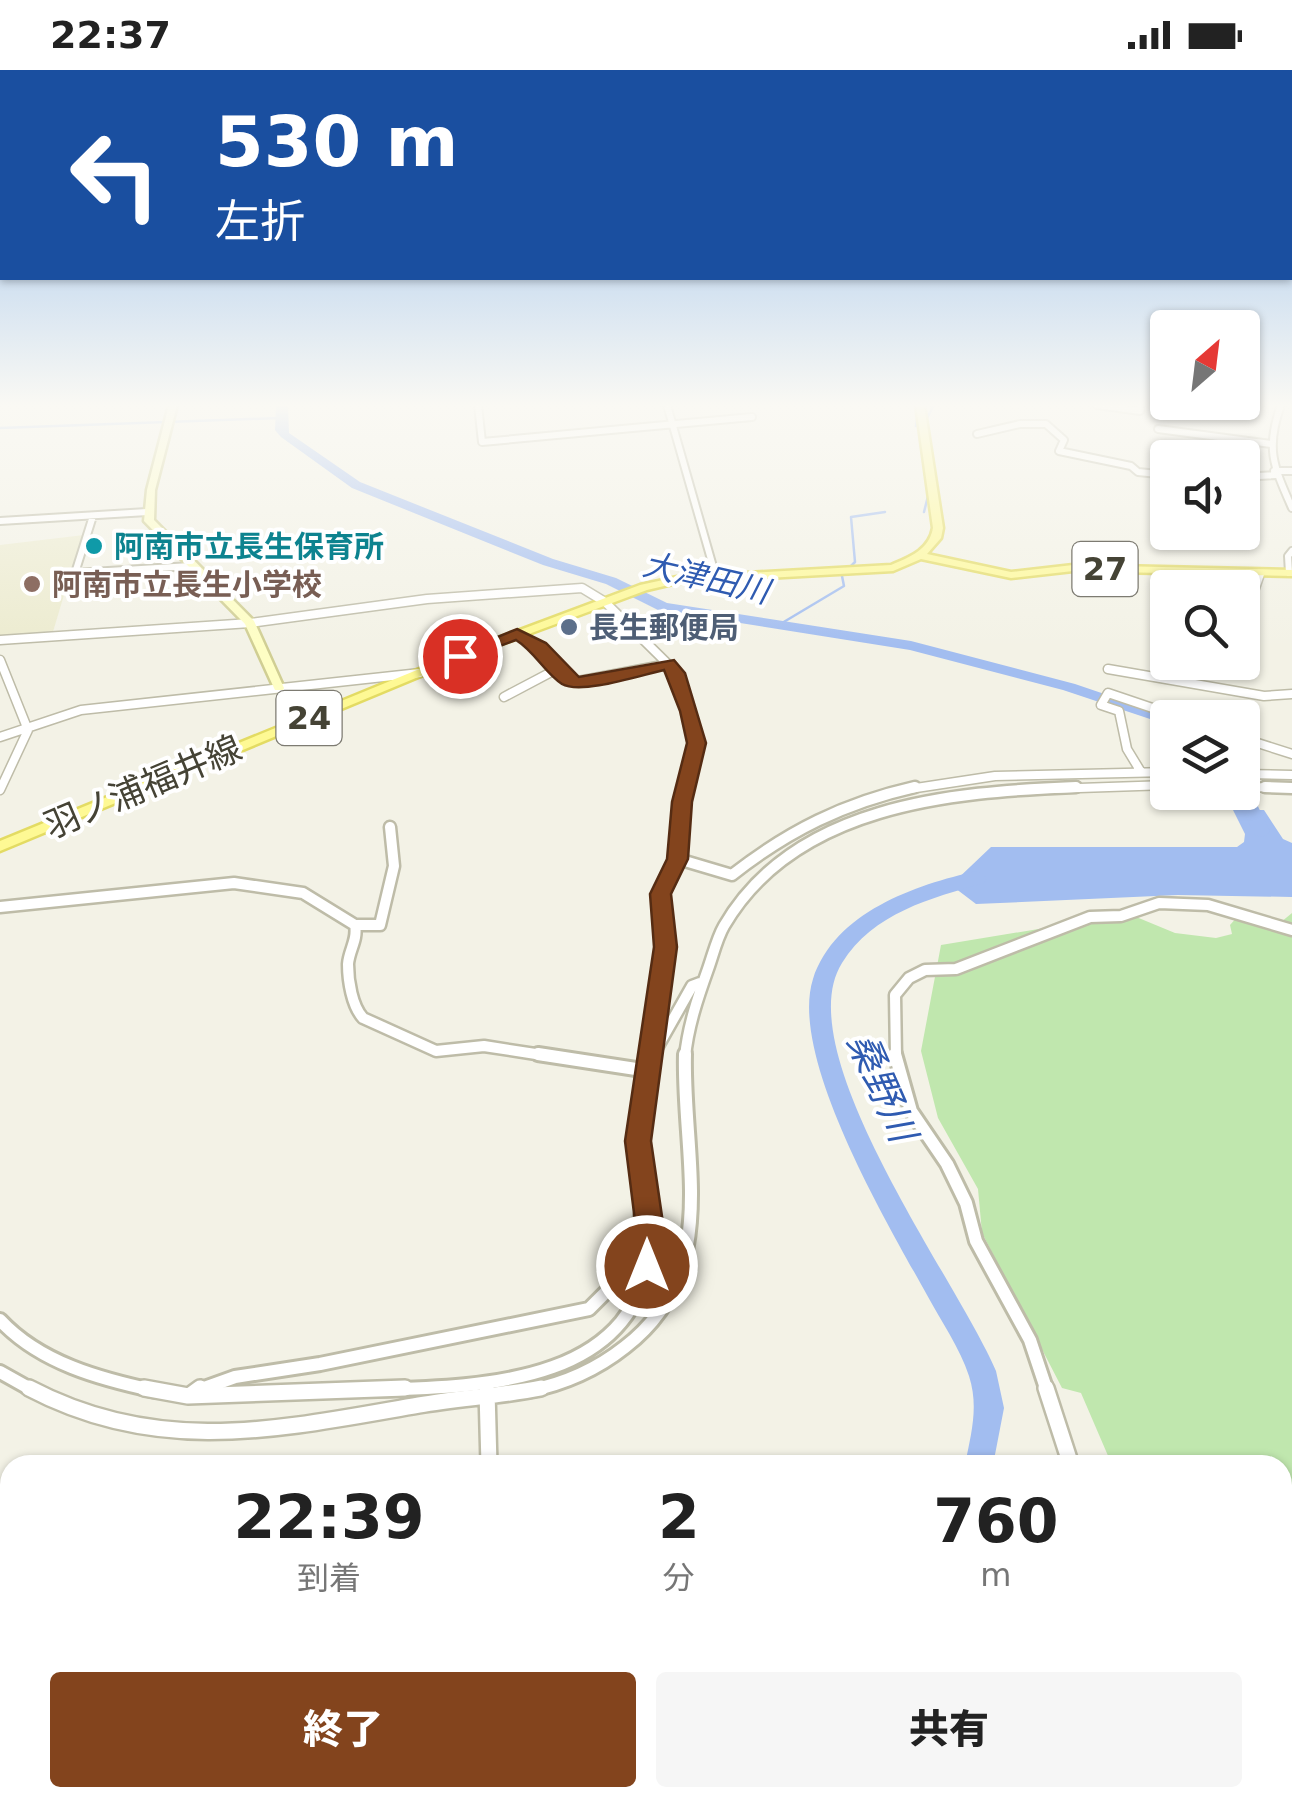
<!DOCTYPE html>
<html lang="ja">
<head>
<meta charset="utf-8">
<style>
	:root { --surface:#fff; --page:#f6f6f6; --text:#222; --muted:#767676; --accent:#83441d }
	body { margin:0; font-family:"DejaVu Sans","Noto Sans JP",sans-serif; background:var(--page); color:var(--text); height:100vh; display:flex; flex-direction:column; font-size:38px; white-space:nowrap }
	* { box-sizing:border-box; margin:0 }
	p { font-size:32px; color:var(--muted) }
	.icon { flex:none; width:55px; height:55px; fill:none; stroke:currentColor; stroke-width:2; stroke-linecap:round; stroke-linejoin:round }
	.map { position:relative; flex:1; overflow:hidden }
	.side { position:absolute; left:0px; top:1385px; width:1292px; height:352px; display:flex; flex-direction:column; background:var(--surface); border-radius:30px 30px 0 0; box-shadow:0 2px 8px #0004 }
	.side>* { flex:none }
	.guide { position:absolute; left:0px; top:0px; width:1292px; height:210px; box-shadow:0 2px 8px #0004; background:#1a4fa0; color:#fff; overflow:hidden }
	.needle { width:65px; rotate:28deg }
	.buttons { position:absolute; left:1150px; top:240px; display:grid; gap:20px }
	.buttons a { display:grid; place-items:center; width:110px; height:110px; border-radius:10px; background:var(--surface); box-shadow:0 2px 8px #0004; font-size:50px }
	.pin { position:absolute; display:grid; place-items:center; width:85px; height:85px; color:#fff; margin:-42px; border:5px solid #fff; border-radius:50%; box-shadow:0 2px 10px #0007 }
	.me { position:absolute; width:110px; margin:-55px; rotate:0deg; stroke-linejoin:round; filter:drop-shadow(0 0 8px #0008) }
	.turn { display:flex; align-items:center; gap:35px; height:210px; padding:0 50px; font-size:45px }
	.turn .icon { width:130px; height:130px; stroke-width:2.5 }
	.turn b { display:block; font-size:70px; line-height:85px }
	.eta { display:flex; justify-content:space-evenly; align-items:center; height:170px; text-align:center }
	.eta b { font-size:60px; font-weight:800; line-height:70px }
	.button { display:flex; gap:20px; margin-top:auto; padding:20px 50px }
	.button a { flex:1; height:115px; border-radius:10px; background:var(--accent); color:#fff; font-size:40px; font-weight:800; line-height:115px; text-align:center }
	.button a+a { background:var(--page); color:var(--text) }
	.status { display:flex; justify-content:space-between; align-items:center; height:70px; padding:0 50px; background:var(--surface); direction:ltr }
	.status svg { height:28px; fill:currentColor }
	.map>svg:first-child { display:block }
	.education { fill:#ecebcf }
	.green { fill:#c0e7ae }
	.water { fill:#a2bdf0 }
	.lines { fill:none; stroke-linecap:round; stroke-linejoin:round }
	.stream-far1 { stroke:#a2bdf0; stroke-width:2.5 }
	.stream { stroke:#a2bdf0; stroke-width:6 }
	.river { fill:#a2bdf0; fill-rule:evenodd }
	.street-far4-casing { stroke:#bebca8; stroke-width:10 }
	.street-far3-casing { stroke:#bebca8; stroke-width:11 }
	.street-far2-casing { stroke:#bebca8; stroke-width:15 }
	.street-far1-casing { stroke:#bebca8; stroke-width:18 }
	.street-casing { stroke:#bebca8; stroke-width:20 }
	.secondary-casing { stroke:#d0ce93; stroke-width:5 }
	.primary-casing { stroke:#e3db63; stroke-width:5 }
	.street-far4 { stroke:#fff; stroke-width:6 }
	.street-far3 { stroke:#fff; stroke-width:8 }
	.street-far2 { stroke:#fff; stroke-width:10 }
	.street-far1 { stroke:#fff; stroke-width:12 }
	.street { stroke:#fff; stroke-width:15 }
	.secondary { fill:#fefec4; fill-rule:evenodd }
	.primary { fill:#fef994; fill-rule:evenodd }
	.route { fill:#83441d; stroke:#552c13; stroke-width:2.5 }
	.culture-dot { fill:#0f9aa8; stroke:#fff; stroke-width:4 }
	.education-dot { fill:#8d6e63; stroke:#fff; stroke-width:4 }
	.service-dot { fill:#5c6f8a; stroke:#fff; stroke-width:4 }
	.labels { text-anchor:middle; dominant-baseline:central; stroke-width:8; stroke-linejoin:round; paint-order:stroke }
	.far-culture-label { font-size:30px; font-weight:bold; fill:#0d838f; stroke:#fff; text-anchor:start }
	.far-education-label { font-size:30px; font-weight:bold; fill:#785e54; stroke:#fff; text-anchor:start }
	.far-service-label { font-size:30px; font-weight:bold; fill:#4e5e75; stroke:#fff; text-anchor:start }
	.shield { fill:#fff; stroke:#7d7b72; stroke-width:2.5 }
	.shield-label { font-size:32px; font-weight:bold; fill:#454335 }
	.far-water-label { font-size:32px; font-style:italic; fill:#2f5bb1; stroke:#fff }
	.street-label { font-size:35px; fill:#454335; stroke:#fff }
	.water-label { font-size:38px; font-style:italic; fill:#2f5bb1; stroke:#fff }
</style>
</head>
<body>
<div class="status"><b>22:37</b><svg viewBox="0 0 49 12"><path d="M0 12V9h3v3zM5 12V6h3v6zM10 12V3h3v9zM15 12V0h3v12zM26 1h20v11H26zM47 4h2v5h-2z"/></svg></div>
<div class="map">
<svg width="1292" height="1737" viewBox="0 0 1292 1737">
	<rect width="100%" height="100%" fill="#f3f2e6"/>
	<path class="education" d="M84,465L74,502L65,503L64,525L52,565L0,569V475Z"/>
	<path class="green" d="M1292,843V1737H1225L1226,1728H1282V1395H1112L1081,1323L1062,1318L982,1163L978,1119L938,1048L921,981L941,875L1129,844L1175,863L1216,868L1232,864L1230,855L1239,845L1275,857Z"/>
	<path class="water" d="M1233,740H1264L1283,769L1292,773V827L1178,825L976,834L951,815L991,777H1237L1244,772L1245,764Z"/>
	<g class="lines">
		<path class="stream-far1" d="M927,348L934,335
			M916,356L917,349
			M0,358L280,348
			M920,370L928,426L924,442
			M849,498L855,492L851,447L885,442
			M777,556L844,516L842,506"/>
		<path class="stream" d="M1089,1728L1103,1737"/>
		<path class="river" d="M276,335H288L289,363L360,412L553,489L616,508L667,533L911,571L1075,614L1175,648H1168V655L1063,620L910,580L658,540L606,514L543,495L352,418L281,367L275,360Z
			M1242,716L1251,722L1270,761L1267,765L1261,767L1255,765L1233,722H1242Z
			M977,801L987,808L984,813C931,828 873,843 842,893C786,982 959,1213 996,1301L1004,1338L993,1395H965C971,1364 979,1337 969,1306C960,1278 941,1251 927,1225C889,1156 788,987 813,909C835,842 915,815 977,801Z
			M0,1520L10,1525V1559L0,1554Z"/>
		<defs>
			<path id="street-far4" d="M478,335L482,372L752,347
				M667,335L716,507
				M1097,335L1140,341V335
				M1281,335C1265,379 1274,397 1292,438
				M1158,359L1271,374
				M977,364L1020,354H1046L1064,370L1059,381L1131,396L1138,402L1168,405
				M1274,401H1292
				M1242,407L1276,405
				M93,446L75,503L191,496
				M0,451L147,442
				M1289,503L1288,486L1292,481
				M1259,507L1260,503"/>
			<path id="street-far3" d="M715,504L716,508
				M517,564L539,577L573,612L668,594
				M1251,568L1244,550L1260,504
				M0,570L250,553L427,529L582,518L605,532L677,603L697,673L685,720
				M0,590L28,660L0,720
				M1108,599L1264,626L1292,624
				M504,627L557,599
				M0,667L81,640L420,603
				M1242,668L1292,684
				M1141,702L1127,679L1119,641L1101,635L1108,623L1182,648
				M1242,704L1292,705
				M1242,717L1292,718
				M903,720L995,706L1168,702
				M1020,720L1168,715"/>
			<path id="street-far2" d="M1265,717L1292,718
				M678,789L732,805C788,761 844,733 915,717
				M0,837L234,813L303,823L355,855H380L394,796L390,757
				M355,855C358,870 349,880 348,894C348,911 352,936 363,948L436,981L484,976L555,987
				M651,980L658,976L692,916L700,913
				M650,987L666,877L659,839L661,824L678,789L686,717
				M685,987C688,956 698,927 708,899C713,885 717,868 724,856C794,735 951,722 1076,717
				M896,987L895,925L909,908L925,900L956,899L1090,847L1121,846L1159,833L1208,835L1292,860"/>
			<path id="street-far1" d="M538,984L649,1001
				M895,984L911,1041L947,1094L966,1133L976,1171L1030,1270L1047,1321
				M0,1250C40,1293 100,1309 156,1321
				M0,1302L34,1321
				M196,1321L235,1307L320,1294L589,1239L625,1203L644,1136
				M337,1321C452,1316 644,1329 651,1167C652,1137 641,1105 639,1076C636,1047 646,1013 651,984
				M528,1321C564,1314 596,1300 625,1277C723,1202 682,1089 685,984"/>
			<path id="street" d="M29,1318C160,1387 280,1359 419,1335C459,1328 501,1326 541,1318
				M144,1318L188,1326L405,1318
				M1046,1318L1071,1395
				M487,1321L489,1395
				M189,1326L200,1318
				M494,1728L495,1737
				M1177,1728L1184,1737
				M244,1737L298,1728L329,1737"/>
			<path id="secondary" d="M169,335H177L155,420L154,450L254,551L284,618L283,620H275L274,618L245,554L144,451L147,420Z"/>
			<path id="primary" d="M916,335H924L943,458L941,468L927,484L1011,502L1073,495L1292,500V506L1073,501L1011,508L921,489L893,501L677,513L647,520L464,588L0,781V771L456,584L640,515L677,507L891,495C910,487 929,480 933,458Z"/>
		</defs>
		<use href="#street-far4" class="street-far4-casing"/>
		<use href="#street-far3" class="street-far3-casing"/>
		<use href="#street-far2" class="street-far2-casing"/>
		<use href="#street-far1" class="street-far1-casing"/>
		<use href="#street" class="street-casing"/>
		<use href="#secondary" class="secondary-casing"/>
		<use href="#primary" class="primary-casing"/>
		<use href="#street-far4" class="street-far4"/>
		<use href="#street-far3" class="street-far3"/>
		<use href="#street-far2" class="street-far2"/>
		<use href="#street-far1" class="street-far1"/>
		<use href="#street" class="street"/>
		<use href="#secondary" class="secondary"/>
		<use href="#primary" class="primary"/>
	</g>
	<linearGradient id="sky" x2="0" y2="1"><stop stop-color="#8cb8eb"/><stop offset="0.58" stop-color="#faf9f4"/><stop offset="1" stop-color="#faf9f4" stop-opacity="0"/></linearGradient>
	<rect width="1292" height="578" fill="url(#sky)"/>
	<path class="route" d="M517,559L546,573L579,607L674,590L685,603L706,673L692,732L688,789L671,824L677,877L651,1071L665,1167L657,1205L647,1209L637,1205L633,1196L637,1167L625,1071L654,877L650,824L667,789L672,732L687,673L680,641L664,600C641,605 581,625 562,614C545,603 535,582 516,570L460,591L451,586Z"/>
	<circle class="culture-dot" cx="94" cy="476" r="10"/>
	<circle class="education-dot" cx="32" cy="514" r="10"/>
	<circle class="service-dot" cx="569" cy="557" r="10"/>
	<g class="labels">
		<g class="far-culture-label">
			<text x="114" y="476">阿南市立長生保育所</text>
		</g>
		<g class="far-education-label">
			<text x="52" y="514">阿南市立長生小学校</text>
		</g>
		<g class="far-service-label">
			<text x="589" y="557">長生郵便局</text>
		</g>
		<g class="shield">
			<rect x="1072.5" y="472" width="65" height="54" rx="8"/>
			<rect x="276.5" y="621" width="65" height="54" rx="8"/>
		</g>
		<g class="shield-label">
			<text x="1105" y="499">27</text>
			<text x="309" y="648">24</text>
		</g>
		<g class="far-water-label">
			<text transform="translate(706 508) rotate(13)">大津田川</text>
		</g>
		<g class="street-label">
			<text transform="translate(143 717) rotate(-23)">羽ノ浦福井線</text>
		</g>
		<g class="water-label">
			<text transform="translate(882 1017) rotate(66)">桑野川</text>
		</g>
	</g>
</svg>
<div class="buttons">
<a><svg class="needle" viewBox="-14 -14 28 28"><path d="M0-13l5 13h-10z" fill="#e53935"/><path d="M0 13l5-13h-10z" fill="#767676"/></svg></a>
<a><svg class="icon" aria-label="sound" viewBox="0 0 24 24"><path d="M4 9h4l5-4v14l-5-4H4zM17 9q2 3 0 6"/></svg></a>
<a><svg class="icon" aria-label="search" viewBox="0 0 24 24"><circle cx="10" cy="10" r="6"/><path d="M15 15l6 6"/></svg></a>
<a><svg class="icon" aria-label="layers" viewBox="0 0 24 24"><path d="M12 4l9 5-9 5-9-5zM3 14l9 5 9-5"/></svg></a>
</div>
<div class="pin" style="left:460px;top:586px;background:#d93025"><svg class="icon" aria-label="arrive" viewBox="0 0 24 24"><path d="M6 21V4h12l-3 4 3 4H6"/></svg></div>
<svg class="me" style="left:647px;top:1196px" viewBox="-20 -20 40 40"><circle r="17" fill="#83441d" stroke="#fff" stroke-width="3"/><path d="M0-11L8 9 0 5-8 9z" fill="#fff"/></svg>
<div class="guide">
<div class="turn"><svg class="icon" aria-label="left" viewBox="0 0 24 24"><path d="M17 20v-9H6M10 6l-5 5 5 5"/></svg><div><b>530 m</b>左折</div></div>
</div>
<section class="side">
<div class="eta">
<div><b>22:39</b><p>到着</p></div>
<div><b>2</b><p>分</p></div>
<div><b>760</b><p>m</p></div>
</div>
<div class="button"><a>終了</a><a>共有</a></div>
</section>
</div>
</body>
</html>
